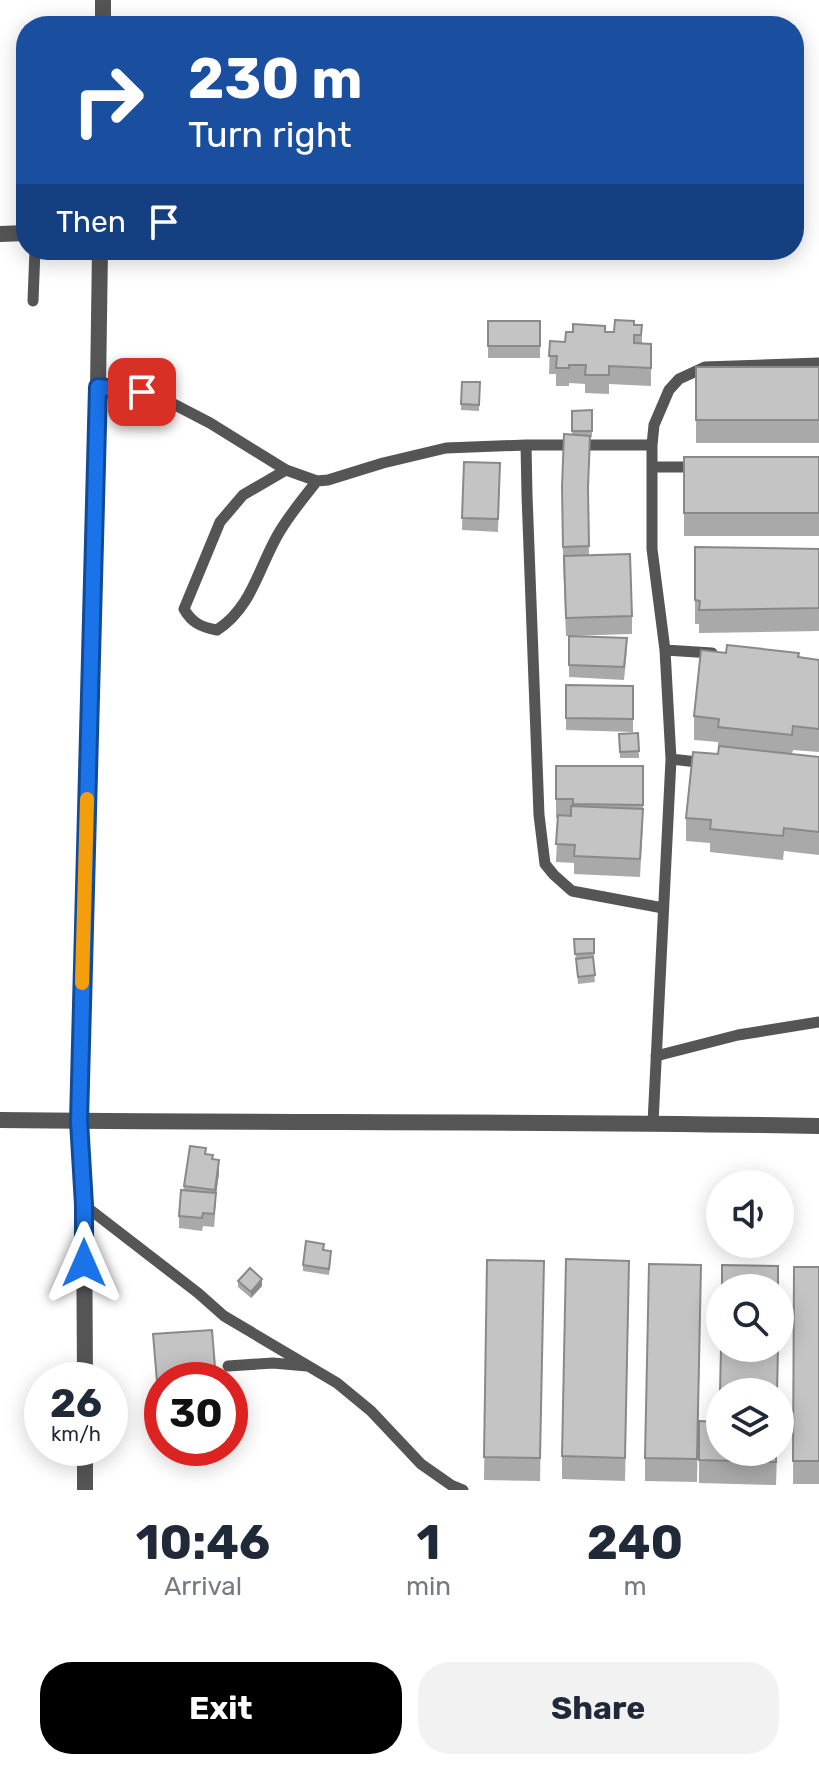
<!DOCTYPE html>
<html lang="en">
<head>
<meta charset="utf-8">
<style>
	:root { --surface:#fff; --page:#f2f2f3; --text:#1f2937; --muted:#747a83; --accent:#000 }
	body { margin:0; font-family:Rubik,sans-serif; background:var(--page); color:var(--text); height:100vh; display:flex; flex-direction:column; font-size:30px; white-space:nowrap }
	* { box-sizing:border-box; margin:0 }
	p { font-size:26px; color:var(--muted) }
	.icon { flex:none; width:44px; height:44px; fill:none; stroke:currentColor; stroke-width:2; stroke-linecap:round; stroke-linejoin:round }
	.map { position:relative; height:1490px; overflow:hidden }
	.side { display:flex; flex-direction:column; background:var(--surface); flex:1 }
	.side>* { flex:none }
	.banner { position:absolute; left:16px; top:16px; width:788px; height:244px; border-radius:32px; box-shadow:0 4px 20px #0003; background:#1a4fa0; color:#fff; overflow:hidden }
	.tools { position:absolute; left:706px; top:1170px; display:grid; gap:16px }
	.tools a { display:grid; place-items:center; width:88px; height:88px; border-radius:50%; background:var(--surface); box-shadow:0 4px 20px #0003; font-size:40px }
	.speed { position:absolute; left:24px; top:1362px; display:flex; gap:16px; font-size:40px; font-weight:700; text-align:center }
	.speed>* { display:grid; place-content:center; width:104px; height:104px; border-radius:50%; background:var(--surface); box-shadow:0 4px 20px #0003; line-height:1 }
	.speed small { font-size:20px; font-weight:400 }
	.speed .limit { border:12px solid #d22; background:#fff; color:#111 }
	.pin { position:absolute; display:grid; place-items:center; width:68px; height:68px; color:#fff; margin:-34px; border-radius:16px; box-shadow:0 4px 12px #0006 }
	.me { position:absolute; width:88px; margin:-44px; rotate:0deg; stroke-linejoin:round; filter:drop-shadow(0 0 6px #0008) }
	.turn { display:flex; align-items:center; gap:28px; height:168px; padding:0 40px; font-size:36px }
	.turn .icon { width:104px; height:104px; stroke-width:2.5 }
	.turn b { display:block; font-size:56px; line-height:68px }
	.then { display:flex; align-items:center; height:76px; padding:0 40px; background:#0003; gap:16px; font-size:30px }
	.eta { display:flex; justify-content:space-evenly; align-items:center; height:136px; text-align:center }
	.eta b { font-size:48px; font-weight:700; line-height:56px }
	.primary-button { display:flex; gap:16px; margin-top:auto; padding:16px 40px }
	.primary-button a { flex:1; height:92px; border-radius:32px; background:var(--accent); color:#fff; font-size:32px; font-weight:700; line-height:92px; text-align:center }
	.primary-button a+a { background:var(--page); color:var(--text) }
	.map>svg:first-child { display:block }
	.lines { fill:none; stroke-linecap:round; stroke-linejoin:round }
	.service { stroke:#555; stroke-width:11 }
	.minor { stroke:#555; stroke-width:16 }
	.tertiary { stroke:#555; stroke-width:16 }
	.wall { fill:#a9a9a9 }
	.shaded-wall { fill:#898989 }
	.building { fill:#c4c4c4; stroke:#898989; stroke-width:2 }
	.route-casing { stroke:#114b97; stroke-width:20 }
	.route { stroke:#1a73e8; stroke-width:14 }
	.slow { stroke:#f59e0b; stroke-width:14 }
</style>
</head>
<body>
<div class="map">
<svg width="819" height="1490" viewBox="0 0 819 1490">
	<rect width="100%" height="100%" fill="#fff"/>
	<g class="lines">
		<path class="service" d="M33,301L35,250
			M98,387L142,392L158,396L210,423L286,470L317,481L328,480L383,463L446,448L526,445
			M652,445H526L527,495L539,815L545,864L554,875L572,891L663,908
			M652,467H699
			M286,470L243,495L220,522L184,609C192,623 201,627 217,630C253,607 259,565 280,531C291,513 304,497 317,481
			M665,650L712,653
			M671,759L706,763
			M656,1056L738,1035L819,1022
			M653,1123L671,759L665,650L652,549V445L654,425L669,390L679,379L705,367L819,363
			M84,1205L198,1293L224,1316L337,1383L371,1411L421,1464L451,1485L463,1490
			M228,1366L273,1363L307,1366"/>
		<path class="minor" d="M103,26V0
			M0,234L26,233
			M85,1380L84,1205L79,1121L98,387L100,250
			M85,1448V1490"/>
		<path class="tertiary" d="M0,1120C273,1123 546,1121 819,1126"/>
	</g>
	<path class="wall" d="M488,321H540V358H488Z
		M634,325H642V343L651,344V386L609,384V394L585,393V384L569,383V386H556V374H549L550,341L565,342L605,332H614Z
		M696,367H819V443H696Z
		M462,382H480L479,411L461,410Z
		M592,410V437H590L588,498L589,556L632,616V634L566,636L563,560L562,487L572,435V411Z
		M684,457H819V536H684Z
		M464,462L500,463L498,532L462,530Z
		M695,547L819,549V631L699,633V624H695Z
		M569,636L627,650L624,680L569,677Z
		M726,653L819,660V752L793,750L792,754L819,757V855L784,851L783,860L710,852V843L686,841V818L718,754V742L694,740V716Z
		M566,685L633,686V732L566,730Z
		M638,733L639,758H620L619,734Z
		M556,766H643V823L640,877L574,874V863L556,862L558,818H556Z
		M574,939H594V959H593L595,982L578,984Z
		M206,1154L213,1159L219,1173L216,1195L214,1227L203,1226L202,1231L179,1228V1216L184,1186Z
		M324,1250L331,1258L329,1275L303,1271V1265Z
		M487,1260L544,1261L540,1481L484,1480Z
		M794,1267H819V1484H793Z
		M238,1281L262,1286L251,1298L238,1287Z
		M629,1284L625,1481L562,1479V1456Z
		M701,1288L697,1482L645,1481V1458Z
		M153,1334L162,1380V1442H161Z
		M699,1421L777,1452L776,1485L699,1483Z"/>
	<path class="shaded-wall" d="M219,1160V1173L216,1195L214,1227L215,1190Z
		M262,1279V1286L251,1298V1292Z"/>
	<path class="building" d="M615,320L634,321V325H642L641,335H634V343L651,344V368L609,366V375H585L586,365H569V368H556L557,356H549L550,341L565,342L566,332H573V324L605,326V332H614Z
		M488,321H540V346H488Z
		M696,367H819V420H696Z
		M462,382H480L479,405L461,404Z
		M592,410V431H572V411Z
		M564,434L590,436L588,488L589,546L563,547L562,487Z
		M684,457H819V513H684Z
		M464,462L500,463L498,519L462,518Z
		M695,547L819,549V608L699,610L700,601L695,600Z
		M630,554L632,616L566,618L564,556Z
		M569,636L627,638L624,667L569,665Z
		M727,645L799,653L798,657L819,660V729L793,726L792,735L718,727L719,719L694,716L701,650L726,653Z
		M566,685L633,686V719L566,718Z
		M638,733L639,751L620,752L619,734Z
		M719,746L819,757V832L784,828L783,836L710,829L711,820L686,818L693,752L718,754Z
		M556,766H643V805L573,804V799H556Z
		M571,806L643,809L640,859L574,856L575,845L556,844L558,815L571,816Z
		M574,939H594V953L575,954Z
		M593,957L595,975L578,977L576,959Z
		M190,1146L206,1148L205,1154L213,1155L212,1159L219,1160L215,1190L184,1186Z
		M181,1190L216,1193L214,1214L203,1213L202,1218L179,1216Z
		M306,1241L324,1244L323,1250L331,1251L329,1269L303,1265Z
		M566,1259L629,1261L625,1458L562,1456Z
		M487,1260L544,1261L540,1458L484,1457Z
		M649,1264L701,1265L697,1459L645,1458Z
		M722,1265L778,1266V1288H722Z
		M794,1267H819V1461H793Z
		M250,1268L262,1279L251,1292L238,1281Z
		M212,1330L216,1380H162V1429H161L153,1334Z
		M721,1348H778L777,1392H720Z
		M699,1421L720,1422V1452H776V1462L699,1460Z"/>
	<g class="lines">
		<defs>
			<path id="route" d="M84,1263V1205L79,1121L98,387L142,392"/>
		</defs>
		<use href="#route" class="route-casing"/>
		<use href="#route" class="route"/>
		<path class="slow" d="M82,983L87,799"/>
	</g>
</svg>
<div class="tools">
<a><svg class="icon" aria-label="sound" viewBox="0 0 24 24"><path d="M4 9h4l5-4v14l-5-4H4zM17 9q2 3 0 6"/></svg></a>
<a><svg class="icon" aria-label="search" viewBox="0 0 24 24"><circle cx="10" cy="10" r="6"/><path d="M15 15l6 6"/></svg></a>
<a><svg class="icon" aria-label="layers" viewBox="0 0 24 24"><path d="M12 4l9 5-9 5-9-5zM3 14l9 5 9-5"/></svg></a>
</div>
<div class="speed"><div>26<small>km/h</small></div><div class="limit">30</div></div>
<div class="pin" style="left:142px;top:392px;background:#d93025"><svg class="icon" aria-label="arrive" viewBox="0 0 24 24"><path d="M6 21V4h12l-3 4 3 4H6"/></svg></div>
<svg class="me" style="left:84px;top:1263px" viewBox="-20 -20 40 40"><path d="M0-17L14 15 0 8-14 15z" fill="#1a73e8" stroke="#fff" stroke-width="4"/></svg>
<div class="banner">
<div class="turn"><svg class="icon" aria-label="right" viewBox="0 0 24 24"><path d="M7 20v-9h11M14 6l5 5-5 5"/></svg><div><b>230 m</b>Turn right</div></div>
<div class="then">Then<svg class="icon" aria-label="arrive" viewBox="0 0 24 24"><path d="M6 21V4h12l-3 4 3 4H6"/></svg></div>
</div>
</div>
<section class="side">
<div class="eta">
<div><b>10:46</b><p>Arrival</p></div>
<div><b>1</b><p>min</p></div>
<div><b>240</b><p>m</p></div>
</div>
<div class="primary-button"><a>Exit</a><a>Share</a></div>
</section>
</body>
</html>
